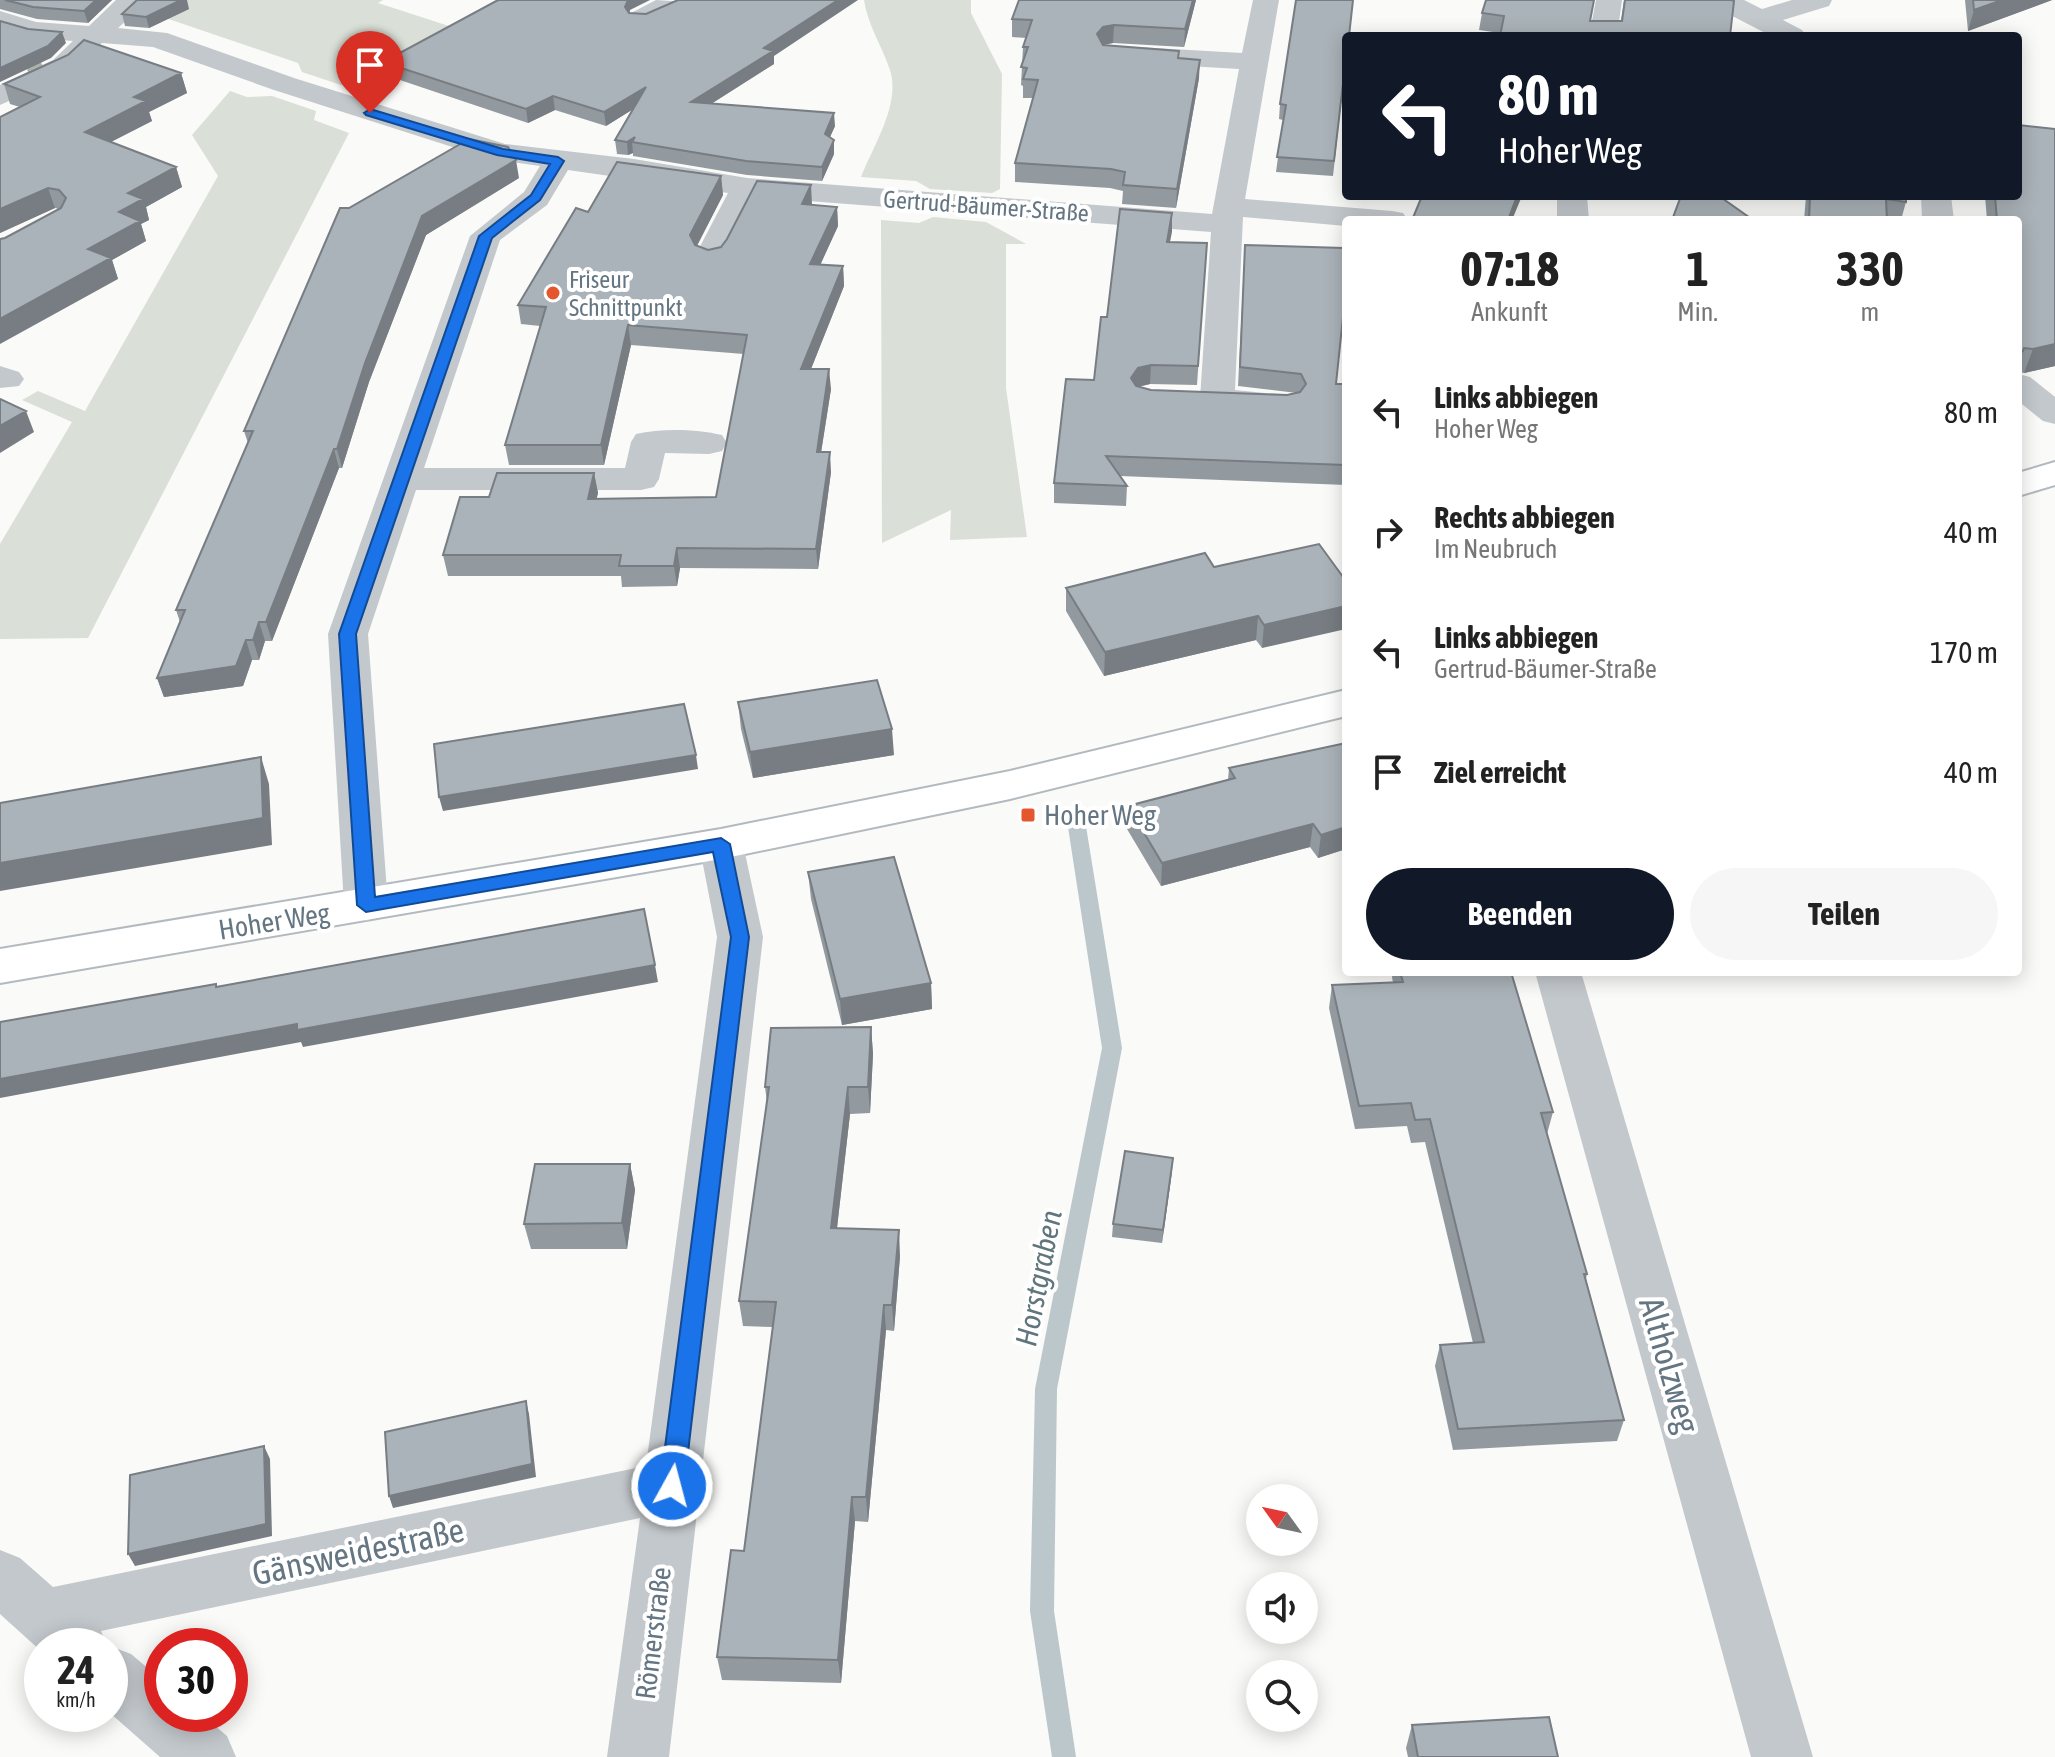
<!DOCTYPE html>
<html lang="de">
<head>
<meta charset="utf-8">
<style>
	:root { --surface:#fff; --page:#f6f6f6; --text:#222; --muted:#767676; --accent:#111827 }
	body { margin:0; font-family:"Asap Condensed",sans-serif; background:var(--page); color:var(--text); height:100vh; display:flex; flex-direction:column; font-size:30px; white-space:nowrap }
	* { box-sizing:border-box; margin:0 }
	p { font-size:26px; color:var(--muted) }
	.icon { flex:none; width:44px; height:44px; fill:none; stroke:currentColor; stroke-width:2; stroke-linecap:round; stroke-linejoin:round }
	.map { position:relative; flex:1; overflow:hidden }
	.side { position:absolute; left:1342px; top:216px; width:680px; height:760px; display:flex; flex-direction:column; background:var(--surface); border-radius:8px; box-shadow:0 4px 20px #0003 }
	.side>* { flex:none }
	.hud { position:absolute; left:1342px; top:32px; width:680px; height:168px; border-radius:8px; box-shadow:0 4px 20px #0003; background:#111827; color:#fff; overflow:hidden }
	.needle { width:52px; rotate:303deg }
	.fabs { position:absolute; left:1246px; top:1484px; display:grid; gap:16px }
	.fabs a { display:grid; place-items:center; width:72px; height:72px; border-radius:50%; background:var(--surface); box-shadow:0 4px 20px #0003; font-size:40px }
	.speed { position:absolute; left:24px; top:1628px; display:flex; gap:16px; font-size:40px; font-weight:700; text-align:center }
	.speed>* { display:grid; place-content:center; width:104px; height:104px; border-radius:50%; background:var(--surface); box-shadow:0 4px 20px #0003; line-height:1 }
	.speed small { font-size:20px; font-weight:400 }
	.speed .limit { border:12px solid #d22; background:#fff; color:#111 }
	.pin { position:absolute; display:grid; place-items:center; width:68px; height:68px; color:#fff; margin:-82px -34px; border-radius:50% 50% 50% 0; rotate:-45deg; box-shadow:0 0 8px #0007 }
	.pin .icon { rotate:45deg }
	.me { position:absolute; width:88px; margin:-44px; rotate:7deg; stroke-linejoin:round; filter:drop-shadow(0 0 6px #0008) }
	.turn { display:flex; align-items:center; gap:28px; height:168px; padding:0 24px; font-size:36px }
	.turn .icon { width:104px; height:104px; stroke-width:2.5 }
	.turn b { display:block; font-size:56px; line-height:68px }
	.eta { display:flex; justify-content:space-evenly; align-items:center; height:136px; text-align:center }
	.eta b { font-size:48px; font-weight:700; line-height:56px }
	.button { display:flex; gap:16px; margin-top:auto; padding:16px 24px }
	.button a { flex:1; height:92px; border-radius:48px; background:var(--accent); color:#fff; font-size:32px; font-weight:700; line-height:92px; text-align:center }
	.button a+a { background:var(--page); color:var(--text) }
	ul { padding:0; list-style:none }
	li { display:flex; align-items:center; gap:24px; height:120px; padding:0 24px }
	li div { flex:1 }
	li b { display:block; font-size:30px }
	li em { font-style:normal }
	.map>svg:first-child { display:block }
	.green { fill:#dadfd7 }
	.lines { fill:none; stroke-linecap:round; stroke-linejoin:round }
	.stream { fill:#bbc7cb; fill-rule:evenodd }
	.secondary-casing { stroke:#b3babf; stroke-width:4 }
	.street { fill:#c3c8cc; fill-rule:evenodd }
	.secondary { fill:#fff; fill-rule:evenodd }
	.tree { fill:#aab4a7 }
	.wall { fill:#929a9f }
	.shaded-wall { fill:#777d82 }
	.building { fill:#aab3b9; stroke:#777d82; stroke-width:2 }
	.route { fill:#1a73e8; stroke:#114b97; stroke-width:2 }
	.poi-dot { fill:#e4572e; stroke:#fff; stroke-width:3 }
	.labels { text-anchor:middle; dominant-baseline:central; stroke-width:8; stroke-linejoin:round; paint-order:stroke }
	.far-street-label { font-size:24px; fill:#657683; stroke:#fff }
	.far-poi-label { font-size:24px; fill:#657683; stroke:#fff; text-anchor:start }
	.poi-label { font-size:28px; fill:#657683; stroke:#fff; text-anchor:start }
	.street-label { font-size:28px; fill:#657683; stroke:#fff }
	.water-label { font-size:30px; font-style:italic; fill:#60757c; stroke:#fff }
	.near-street-label { font-size:34px; fill:#657683; stroke:#fff }
</style>
</head>
<body>
<div class="map">
<svg width="2055" height="1757" viewBox="0 0 2055 1757">
	<rect width="100%" height="100%" fill="#fafaf8"/>
	<path class="green" d="M183,0H383L378,3L452,27L341,85L302,72L298,63L154,14Z
		M864,0H971V13L1002,74L1000,189L992,193L930,189L916,181L861,177C873,146 901,104 890,70C882,46 868,26 864,0Z
		M230,91L247,97L272,96L316,111L314,120L349,133L88,638L0,639V544L72,422L22,400L38,391L85,411L218,176L192,135Z
		M933,217L986,222L1026,244H1006V388L1027,537L950,540L951,510L882,543L881,220L919,223Z"/>
	<g class="lines">
		<path class="stream" d="M1075,808L1084,814L1122,1048L1057,1389L1054,1611L1076,1757H1052L1030,1611L1035,1389L1102,1048L1066,814Z"/>
		<defs>
			<path id="secondary" d="M2055,462V485L2018,496V473Z
				M1346,690V716L1010,799L721,859L0,983V949L721,829L1010,771Z"/>
		</defs>
		<use href="#secondary" class="secondary-casing"/>
		<path class="street" d="M116,0H149L118,28L167,33L294,78L505,144L634,159L747,178L1212,214L1239,69L1119,62L1109,60L1105,54L1109,48L1119,46L1242,53L1253,0H1279L1245,199L1392,211L1403,213L1408,220H1346V226L1243,217L1235,390L1283,395L1288,402L1283,409C1260,415 1228,412 1205,406L1200,399L1211,232L757,197L727,256L722,263L711,266L700,263L695,256L728,193L568,170L547,205L500,240L424,468H625L631,442L636,434C662,428 696,429 722,435L727,443L722,451L709,454L665,453L659,479L654,487L641,490H416L368,634L388,905L382,916L366,921L350,916L344,905L328,634L470,236L524,192L540,166L490,159L274,90L153,47L102,43L73,72L0,105V85L53,60L73,41L33,38L0,28V11L36,22L89,26Z
			M656,0L687,2C677,16 650,28 633,24L629,18L633,12Z
			M1596,0H1622L1617,36H1589Z
			M1710,0H1744L1762,9L1792,0H1832L1829,6L1783,20L1802,30L1806,36H1771L1713,6Z
			M1557,196H1587L1589,220H1557Z
			M1921,196H1951L1954,220H1922Z
			M0,366L19,372L24,379L19,386L0,388Z
			M2018,374L2030,377L2055,397V424L2043,421L2018,401Z
			M721,829L736,833L743,844L763,937L669,1757H607L640,1518L101,1631L107,1646H42V1652L0,1614V1550L20,1558L53,1587L646,1466L717,937L699,844L706,833Z
			M1535,972H1581L1813,1757H1751Z
			M109,1646H110L131,1654L162,1680V1714H201L227,1736L236,1757H160L110,1713Z"/>
		<use href="#secondary" class="secondary"/>
	</g>
	<circle class="tree" cx="35" cy="68" r="8"/>
	<path class="wall" d="M0,0H112L88,23L37,19L0,9Z
		M1019,0H1196L1184,47L1113,43L1103,45L1179,51V58L1199,78L1176,208L1122,204L1123,191L1110,188L1015,182V163L1033,98H1023V86L1021,85L1023,47L1026,38L1012,37V19Z
		M1624,0H1731L1730,36L1500,33L1479,30L1482,13L1590,21H1621Z
		M1965,0H2052L1968,31Z
		M189,9L149,28L125,26L122,14Z
		M630,10V13L774,56V64L711,104L835,126L830,137L834,154L822,181L747,175L633,156V153L628,155L617,154L615,140L633,109L606,126L555,110L528,123L385,75L383,62Z
		M1346,60L1333,176L1276,172L1283,120L1279,119L1280,104Z
		M181,73L187,93L149,112L152,121L111,142L176,167L182,187L146,207L149,220L141,224L146,241L112,260L118,279L5,238L59,209L55,208L0,233V117L20,107L10,104L4,84Z
		M2055,129V366L2024,373L2018,372V220H1987L1985,196H2018Z
		M721,176L723,195L697,246L708,250L721,247L812,205L837,207L838,226L820,265L843,266L844,286L811,369L831,389L821,452L831,472L818,569L680,568L677,586L622,587L621,576H448L443,555L489,497L594,473L598,493L596,499L716,497L744,354L631,345L604,465H509L505,445L540,326L521,324L518,305L588,212Z
		M519,178L426,235L369,382L342,468H339L272,641H265L259,660H252L243,686L164,697L157,678L180,622L176,610L248,443L244,431L349,208Z
		M1806,196H1906V202L1901,220H1804Z
		M1172,213L1170,242L1207,243L1197,385L1150,384L1138,387L1151,390L1287,395L1297,393L1238,386L1244,264L1336,384H1346V485L1120,476L1127,486L1126,506L1054,503V483L1094,380L1107,317Z
		M1319,544L1262,648L1256,640L1104,676L1066,611V588L1214,567Z
		M738,702L894,755L753,778L741,729Z
		M1344,729H1346V849L1318,858L1310,847L1161,886L1127,829L1128,806L1228,780L1229,768L1342,744Z
		M808,872L931,983L932,1009L842,1025L811,899Z
		M1393,972H1511L1553,1112L1547,1134L1587,1274L1586,1279L1624,1420L1617,1441L1453,1450L1435,1366L1440,1345L1473,1343L1425,1142L1411,1143L1407,1126L1355,1129L1329,1008L1332,985L1393,983L1392,977Z
		M871,1027L873,1054L870,1113L850,1114L837,1228L900,1256L894,1331L886,1330L868,1522L855,1521L841,1683L722,1680L717,1657L744,1551L773,1327L743,1326L739,1301L767,1103L765,1087Z
		M630,1164L635,1190L627,1249H531L524,1224Z
		M1172,1171L1162,1243L1112,1237L1113,1224Z
		M1412,1725L1558,1757H1408L1406,1748Z"/>
	<path class="shaded-wall" d="M96,0H112L88,23L84,11Z
		M181,0H187L189,9L149,28L146,17Z
		M628,0H650L630,10L626,20L625,7Z
		M838,0H858L774,56V64L692,116L691,102L764,48Z
		M1193,0H1196L1184,47L1185,29Z
		M2002,0H2052L1968,31L1974,10Z
		M1114,25L1113,43L1102,45L1097,34L1103,27Z
		M62,32L66,43L51,58L0,82V68Z
		M1200,60L1199,78L1176,208L1177,189Z
		M181,73L187,93L149,112L152,121L91,152L85,132L134,97Z
		M646,87L648,100L606,126L604,112Z
		M553,96L555,110L528,123L526,109Z
		M834,113L835,126L825,148V134Z
		M635,137L632,142L633,153L628,155L627,142Z
		M834,140V154L822,181V167Z
		M516,160L519,178L426,235L369,382L342,468L337,449L365,363L422,216Z
		M176,167L182,187L146,207L149,220L141,224L146,241L112,260L118,279L0,344V319L88,249L119,212L128,193Z
		M721,176L723,195L692,255L690,235Z
		M811,185L812,204L804,223L802,204Z
		M48,188L55,208L0,233V209Z
		M1517,196H1522L1512,220H1508Z
		M837,207L838,226L812,283L810,264Z
		M1172,213V232L1166,261L1167,242Z
		M843,266L844,286L803,389L801,369Z
		M628,325L631,345L604,465L601,445Z
		M2055,344V366L2024,373L2033,349Z
		M2023,351L2018,366V352Z
		M1151,365L1150,384L1137,387L1131,378L1138,368Z
		M829,369L831,389L818,472L817,452Z
		M26,411L34,432L0,453V426Z
		M334,449L339,468L272,641L266,622Z
		M830,452L831,472L818,569L816,549Z
		M594,473L598,493L592,519L588,499Z
		M677,548L680,568L677,586L674,566Z
		M1346,606V629L1262,648L1264,625Z
		M1258,616L1256,640L1104,676L1105,652Z
		M259,622L265,641L259,660L253,640Z
		M246,640L252,660L243,686L164,697L157,678Z
		M892,729L894,755L753,778L750,752Z
		M696,755L698,769L443,811L439,797Z
		M261,757L269,784L272,845L0,891V863Z
		M1313,824L1310,847L1161,886L1162,863Z
		M1346,827V849L1318,858L1321,835Z
		M655,965L658,982L303,1047L301,1042L0,1098V1079L297,1024Z
		M931,983L932,1009L842,1025L840,999Z
		M871,1027L873,1054L870,1113L868,1087Z
		M848,1087L850,1114L834,1254L831,1228Z
		M1173,1158L1172,1171L1162,1243L1163,1230Z
		M630,1164L635,1190L627,1249L622,1223Z
		M899,1230L900,1256L894,1331L892,1305Z
		M884,1305L886,1330L868,1522L866,1497Z
		M526,1401L529,1414L536,1477L393,1508L389,1496Z
		M264,1446L270,1459L272,1536L135,1566L128,1554Z
		M852,1497L855,1521L841,1683L838,1660Z"/>
	<path class="building" d="M5,0H96L84,11L33,7Z
		M137,0H181L146,17L122,14Z
		M498,0H628L625,7L629,13L646,14L678,0H838L764,48L773,51L691,102L834,113L825,134L834,140L822,167L746,161L632,142L635,137L627,142L615,140L646,87L604,112L553,96L526,109L383,62Z
		M1019,0H1193L1185,29L1114,25L1103,27L1097,34L1103,45L1179,51L1178,58L1200,60L1177,189L1123,185L1125,172L1111,169L1015,163L1038,80L1023,79L1027,68L1021,67L1028,47H1023L1032,20L1012,19Z
		M1296,0H1353L1349,36H1346V58L1334,161L1277,157L1286,105L1280,104Z
		M1486,0H1594L1590,21H1622L1625,0H1731L1734,1L1730,36H1500L1504,16L1482,13Z
		M1973,0H2002L1974,10Z
		M0,21L28,29L62,32L48,46L0,68Z
		M84,40L181,73L134,97L146,101L85,132L176,167L128,193L143,199L119,212L140,221L88,249L111,258L0,319V239L5,238L61,208L66,198L59,190L48,188L0,209V117L40,97L4,84L68,55Z
		M2018,125L2055,129V344L2033,349L2024,348L2023,351L2018,352V220H1997L1995,196H2018Z
		M469,139L508,147L516,160L422,216L365,363L337,449H334L266,622H259L253,640H246L236,666L157,678L185,610H176L253,431H244L340,208H349Z
		M617,162L721,176L690,235L695,245L708,250L721,247L727,239L757,181L811,185L802,204L837,207L810,264L843,266L801,369H829L817,452H830L816,549L677,548L674,566H619L621,555H443L460,497H489L497,473H594L588,499L716,497L747,335L628,325L601,445H505L546,307L518,305L576,208L588,212Z
		M1422,196H1517L1508,220H1412Z
		M1681,196H1719L1753,220H1672Z
		M1810,196H1906V202L1886,199L1887,220H1809Z
		M1120,209L1172,213L1167,242L1207,243L1198,366L1151,365L1138,368L1131,378L1136,386L1151,390L1287,395L1300,392L1306,384L1301,374L1240,367L1245,245L1343,248L1345,298L1336,384H1346V465L1106,456L1127,486L1054,483L1066,379L1094,380L1101,317H1107Z
		M0,399L26,411L0,426Z
		M1319,544L1346,581V606L1264,625L1258,616L1105,652L1066,588L1205,553L1214,567Z
		M877,680L892,729L750,752L738,702Z
		M684,704L696,755L439,797L434,744Z
		M1346,743V827L1321,835L1313,824L1162,863L1128,806L1235,778L1229,768Z
		M261,757L263,818L0,863V803Z
		M894,857L931,983L840,999L808,872Z
		M644,909L655,965L297,1030V1024L0,1079V1022L216,984V987Z
		M1400,972H1511L1553,1112L1541,1113L1587,1274H1584L1624,1420L1458,1429L1440,1345L1484,1342L1430,1119L1415,1120L1411,1103L1359,1106L1332,985L1403,982Z
		M871,1027L868,1087H848L831,1228L899,1230L892,1305H884L866,1497H852L838,1660L717,1657L731,1550L744,1551L776,1302L739,1301L769,1087H765L771,1028Z
		M1125,1151L1173,1158L1163,1230L1113,1224Z
		M535,1164H630L622,1223L524,1224Z
		M526,1401L532,1464L389,1496L385,1432Z
		M264,1446L266,1524L128,1554L130,1475Z
		M1549,1717L1558,1757H1418L1412,1725Z"/>
	<path class="route" d="M370,109L503,149L558,157L564,161L540,200L492,238L356,634L375,897L721,838L730,844L749,937L684,1486L680,1494L672,1497L664,1494L660,1486L731,937L713,852L366,912L357,905L339,634L479,236L531,195L550,164L497,155L366,115L364,113Z"/>
	<g class="poi-dot">
		<circle cx="553" cy="293" r="8"/>
		<rect x="1020" y="807" width="16" height="16" rx="4"/>
	</g>
	<g class="labels">
		<g class="far-street-label">
			<text transform="translate(986 206) rotate(4)">Gertrud-Bäumer-Straße</text>
		</g>
		<g class="far-poi-label">
			<text x="569" y="279">Friseur<tspan x="569" dy="28">Schnittpunkt</tspan></text>
		</g>
		<g class="poi-label">
			<text x="1044" y="815">Hoher Weg</text>
		</g>
		<g class="street-label">
			<text transform="translate(274 921) rotate(-9)">Hoher Weg</text>
			<text transform="translate(653 1633) rotate(-83)">Römerstraße</text>
		</g>
		<g class="water-label">
			<text transform="translate(1038 1278) rotate(-79)">Horstgraben</text>
		</g>
		<g class="near-street-label">
			<text transform="translate(1670 1365) rotate(74)">Altholzweg</text>
			<text transform="translate(358 1551) rotate(-12)">Gänsweidestraße</text>
		</g>
	</g>
</svg>
<div class="fabs">
<a><svg class="needle" viewBox="-14 -14 28 28"><path d="M0-13l5 13h-10z" fill="#e53935"/><path d="M0 13l5-13h-10z" fill="#767676"/></svg></a>
<a><svg class="icon" aria-label="sound" viewBox="0 0 24 24"><path d="M4 9h4l5-4v14l-5-4H4zM17 9q2 3 0 6"/></svg></a>
<a><svg class="icon" aria-label="search" viewBox="0 0 24 24"><circle cx="10" cy="10" r="6"/><path d="M15 15l6 6"/></svg></a>
</div>
<div class="speed"><div>24<small>km/h</small></div><div class="limit">30</div></div>
<div class="pin" style="left:370px;top:113px;background:#d93025"><svg class="icon" aria-label="arrive" viewBox="0 0 24 24"><path d="M6 21V4h12l-3 4 3 4H6"/></svg></div>
<svg class="me" style="left:672px;top:1486px" viewBox="-20 -20 40 40"><circle r="17" fill="#1a73e8" stroke="#fff" stroke-width="3"/><path d="M0-11L8 9 0 5-8 9z" fill="#fff"/></svg>
<div class="hud">
<div class="turn"><svg class="icon" aria-label="left" viewBox="0 0 24 24"><path d="M17 20v-9H6M10 6l-5 5 5 5"/></svg><div><b>80 m</b>Hoher Weg</div></div>
</div>
<section class="side">
<div class="eta">
<div><b>07:18</b><p>Ankunft</p></div>
<div><b>1</b><p>Min.</p></div>
<div><b>330</b><p>m</p></div>
</div>
<ul>
<li><svg class="icon" aria-label="left" viewBox="0 0 24 24"><path d="M17 20v-9H6M10 6l-5 5 5 5"/></svg><div><b>Links abbiegen</b><p>Hoher Weg</p></div><em>80 m</em></li>
<li><svg class="icon" aria-label="right" viewBox="0 0 24 24"><path d="M7 20v-9h11M14 6l5 5-5 5"/></svg><div><b>Rechts abbiegen</b><p>Im Neubruch</p></div><em>40 m</em></li>
<li><svg class="icon" aria-label="left" viewBox="0 0 24 24"><path d="M17 20v-9H6M10 6l-5 5 5 5"/></svg><div><b>Links abbiegen</b><p>Gertrud-Bäumer-Straße</p></div><em>170 m</em></li>
<li><svg class="icon" aria-label="arrive" viewBox="0 0 24 24"><path d="M6 21V4h12l-3 4 3 4H6"/></svg><div><b>Ziel erreicht</b></div><em>40 m</em></li>
</ul>
<div class="button"><a>Beenden</a><a>Teilen</a></div>
</section>
</div>
</body>
</html>
